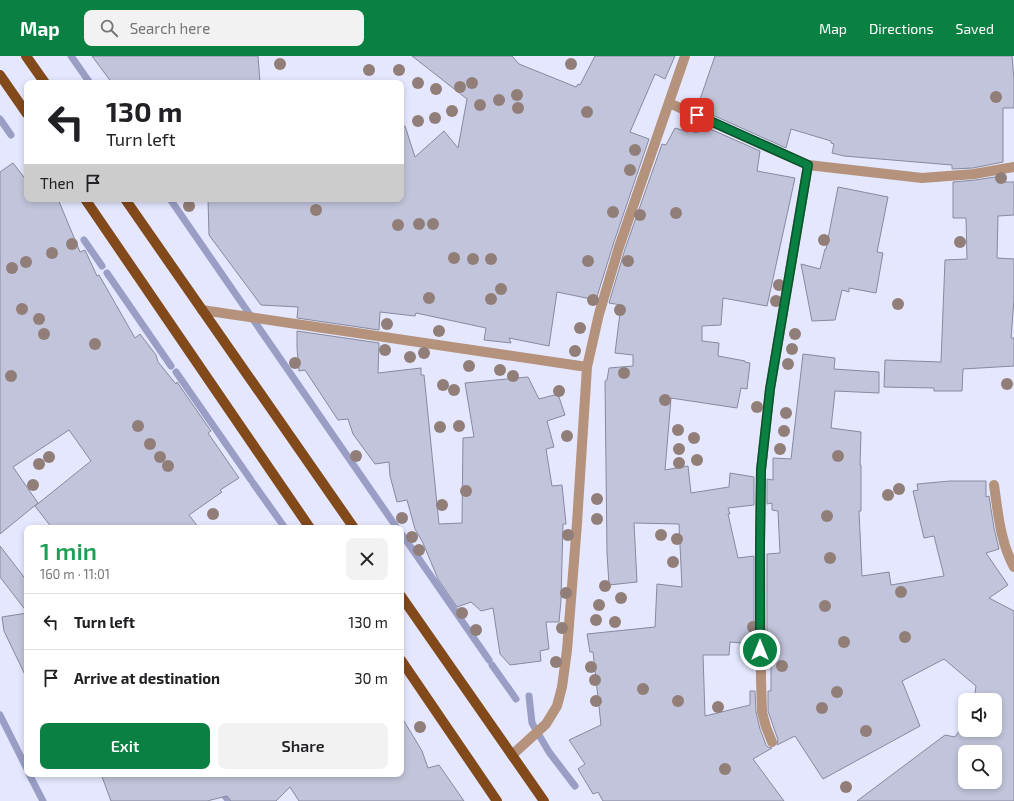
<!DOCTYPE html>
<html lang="en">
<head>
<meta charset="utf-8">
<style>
	:root { --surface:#fff; --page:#f2f2f2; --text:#202124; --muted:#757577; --line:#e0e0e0; --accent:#0b8043 }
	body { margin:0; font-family:"Exo 2",sans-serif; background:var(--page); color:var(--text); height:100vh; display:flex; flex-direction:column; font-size:15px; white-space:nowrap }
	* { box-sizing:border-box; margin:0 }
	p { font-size:13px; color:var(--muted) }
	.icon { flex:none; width:22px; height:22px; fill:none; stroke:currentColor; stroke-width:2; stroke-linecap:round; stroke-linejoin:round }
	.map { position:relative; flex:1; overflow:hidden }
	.drawer { position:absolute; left:24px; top:469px; width:380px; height:252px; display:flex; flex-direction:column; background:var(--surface); border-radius:8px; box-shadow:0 2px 6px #0003 }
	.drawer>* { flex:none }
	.banner { position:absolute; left:24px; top:24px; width:380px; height:122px; border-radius:8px; box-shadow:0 2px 6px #0003; background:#fff; color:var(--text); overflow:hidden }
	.controls { position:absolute; left:958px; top:637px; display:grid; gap:8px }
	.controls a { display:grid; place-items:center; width:44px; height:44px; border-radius:8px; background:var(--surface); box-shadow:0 2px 6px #0003; font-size:20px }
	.pin { position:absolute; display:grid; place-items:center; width:34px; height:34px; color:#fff; margin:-17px; border-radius:8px; box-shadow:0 2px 6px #0006 }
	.me { position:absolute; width:44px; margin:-22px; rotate:0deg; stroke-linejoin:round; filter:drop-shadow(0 0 3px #0008) }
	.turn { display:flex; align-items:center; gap:14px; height:84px; padding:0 16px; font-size:18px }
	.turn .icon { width:52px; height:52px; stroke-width:2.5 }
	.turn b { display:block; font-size:28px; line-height:34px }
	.then { display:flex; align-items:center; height:38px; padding:0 16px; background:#0003; gap:8px; font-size:15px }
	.round { display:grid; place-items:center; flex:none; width:42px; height:42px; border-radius:8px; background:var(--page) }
	.head { display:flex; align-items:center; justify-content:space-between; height:68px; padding:0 16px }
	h1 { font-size:24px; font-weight:600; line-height:30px; color:#1e9e55 }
	.button { display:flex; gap:8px; margin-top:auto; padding:8px 16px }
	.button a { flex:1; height:46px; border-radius:8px; background:var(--accent); color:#fff; font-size:16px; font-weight:600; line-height:46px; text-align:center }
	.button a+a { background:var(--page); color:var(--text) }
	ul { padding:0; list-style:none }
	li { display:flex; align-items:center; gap:12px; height:56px; padding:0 16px; border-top:1px solid var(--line) }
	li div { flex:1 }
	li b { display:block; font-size:15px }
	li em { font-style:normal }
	header { display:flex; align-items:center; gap:24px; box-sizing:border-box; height:56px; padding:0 20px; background:var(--accent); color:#fff }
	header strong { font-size:19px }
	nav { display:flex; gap:22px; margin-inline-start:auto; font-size:14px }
	.search { width:280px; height:36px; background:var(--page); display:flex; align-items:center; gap:10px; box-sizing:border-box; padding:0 14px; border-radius:8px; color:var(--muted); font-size:15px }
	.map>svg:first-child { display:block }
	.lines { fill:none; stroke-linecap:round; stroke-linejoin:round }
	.stream { stroke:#9a9ec4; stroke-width:7 }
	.building { fill:#c2c4db; stroke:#87899e; fill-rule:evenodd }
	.minor { stroke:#b4927b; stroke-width:10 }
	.major { stroke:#82491b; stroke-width:10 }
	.tree { fill:#927e79 }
	.route-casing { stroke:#07532c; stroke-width:10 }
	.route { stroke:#0b8043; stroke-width:7 }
</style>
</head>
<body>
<header>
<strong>Map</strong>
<div class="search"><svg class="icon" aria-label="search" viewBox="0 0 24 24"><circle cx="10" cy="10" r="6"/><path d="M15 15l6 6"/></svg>Search here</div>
<nav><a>Map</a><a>Directions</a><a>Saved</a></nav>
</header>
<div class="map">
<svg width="1014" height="745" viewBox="0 0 1014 745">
	<rect width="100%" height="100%" fill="#e4e7fe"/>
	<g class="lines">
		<path class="stream" d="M71,0L90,27
			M0,63L11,79
			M170,143L397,472
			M84,184L102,210
			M107,217L171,310
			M176,316L251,424
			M253,427L285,472
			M401,477L489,604
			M492,609L516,643
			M529,640L532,667L549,696L575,730
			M0,659L27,713
			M29,718L43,745
			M219,733L229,745"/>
	</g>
	<path class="building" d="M92,0H258L260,27H112Z
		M412,0H512L519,8L576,31L578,28L580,29L595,0H675L665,23L655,18L630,76L649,83L613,189L596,244L557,236L549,290L509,282L511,287L484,284L486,272L416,257L415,260L380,256L379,274L297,262L298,251L261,249L209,179L208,143H247V145H321V143H401V71L405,70L415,101L444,75L458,92L467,43Z
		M715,0H1012L1014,23V52H1003V106L973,112L952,113V109L844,100L832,97L834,88L831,87V85L791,73L786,92L697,52Z
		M692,65L760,95L757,115L795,122L767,250L723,242L721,269L702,270V285L719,287L718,300L745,305V306L750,307L747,333L741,332L737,352L671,342L665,414L688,410L691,437L729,431L730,417L754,421V449L728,452L730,458H728L738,502L754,500V588L730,586L729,599H703L705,660L750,649V635H755L756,656L760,673L766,689L768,691L772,692L753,703L784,745H603L598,736L593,738L578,713L585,708L569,684L601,669L593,596H590L587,578L655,571L657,528L682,531L679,468L634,467L637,526L609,529L607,497L605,325L607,324L609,312L633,310V299L615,297L621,249L609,247L625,193L662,88L666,89L675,72L688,76Z
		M13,107L27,125V143H58L80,196L85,194L97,220L99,219L135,282L140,278L156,299L158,306L176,328L177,326L211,375L208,377L239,422L220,434L222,436L189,459L199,472H52L35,450L91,405L69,374L13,411L38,447L0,478V116Z
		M1002,120V126H1014V159L998,160L997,202L1014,203V244L1011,282H1014V310L963,313L962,335H934V332L884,331L885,304L941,306L945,204L967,203L966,162H953V126L975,124Z
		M838,131L888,141L877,196L883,197L876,237L849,232V236L842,234L835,264L812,265L801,208L820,213L825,193H826Z
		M297,275L379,287L378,317L421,312V319H424L439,468L462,467L463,382L474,381L465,327L528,321L539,343L558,338L565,359L547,365L554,391L546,393L552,430L562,429L566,468H563L561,544L559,566H546L549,593L540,595L541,605L510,609L500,598L493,552L481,555L471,546L457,551L438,523L423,487L415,473L407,444L397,446L390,420L389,406L375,408L353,378L348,363L338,364L305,314L299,315L297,292Z
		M803,298L835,302L834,313L879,316V337L835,335L831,372L861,376L860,409H861V455H859L862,520L889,516L891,529L944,520L934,480L924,482L913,435L918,434L917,428L950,425H986V441L989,440L994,472L999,493L986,497L1008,529L989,542L1014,555V745H857L945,679L955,681L965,666V674H995V644H974L976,630L944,603L902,625L920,670L823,723L795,680L777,689L778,684L768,655V635H771V589H767V498L780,497L778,455L772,454V447L767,448V423L773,424V402L791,403ZM965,696H995V726H965Z
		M0,490L27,525V556L0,521Z
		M27,557V623L4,575L2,561Z
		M401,660L422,695L428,712L439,709L464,745H299L290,731L276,745H231L227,740L207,745H111L101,718H401Z"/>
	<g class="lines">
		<path class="minor" d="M669,47L808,109L922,122L974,118L1014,111
			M202,254L587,311
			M994,429C998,456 1000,486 1014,511
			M772,686L766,671L762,656L761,624L760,489L761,414L770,333L808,109
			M512,699L546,668L557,650L562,631L567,594L577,467L587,311L599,258L619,191L685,0"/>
		<path class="major" d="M26,0L45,27
			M0,19L27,58
			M85,143L310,472
			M125,143L354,472
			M401,540L544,745
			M401,604L497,745"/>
	</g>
	<g class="tree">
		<circle cx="280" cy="8" r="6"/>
		<circle cx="571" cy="8" r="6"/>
		<circle cx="369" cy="14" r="6"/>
		<circle cx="399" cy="14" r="6"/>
		<circle cx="418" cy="27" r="6"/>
		<circle cx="472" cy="27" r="6"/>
		<circle cx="460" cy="31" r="6"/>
		<circle cx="436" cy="33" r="6"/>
		<circle cx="517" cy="39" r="6"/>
		<circle cx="996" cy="41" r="6"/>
		<circle cx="499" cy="44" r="6"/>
		<circle cx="480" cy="49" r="6"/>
		<circle cx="518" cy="52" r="6"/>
		<circle cx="452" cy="55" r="6"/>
		<circle cx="587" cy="56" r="6"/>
		<circle cx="435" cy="62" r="6"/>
		<circle cx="418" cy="65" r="6"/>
		<circle cx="696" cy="71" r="6"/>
		<circle cx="635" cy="94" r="6"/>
		<circle cx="630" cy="114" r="6"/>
		<circle cx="1001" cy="122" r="6"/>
		<circle cx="189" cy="150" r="6"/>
		<circle cx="316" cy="154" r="6"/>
		<circle cx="613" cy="156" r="6"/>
		<circle cx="676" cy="157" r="6"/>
		<circle cx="640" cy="159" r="6"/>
		<circle cx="419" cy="168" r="6"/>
		<circle cx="433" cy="168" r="6"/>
		<circle cx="398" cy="169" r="6"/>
		<circle cx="824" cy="184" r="6"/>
		<circle cx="960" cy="186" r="6"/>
		<circle cx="72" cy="188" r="6"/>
		<circle cx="52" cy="197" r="6"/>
		<circle cx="454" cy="202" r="6"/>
		<circle cx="473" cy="203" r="6"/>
		<circle cx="491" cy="203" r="6"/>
		<circle cx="588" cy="205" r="6"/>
		<circle cx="628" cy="205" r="6"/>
		<circle cx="26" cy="206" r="6"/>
		<circle cx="12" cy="212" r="6"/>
		<circle cx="779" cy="229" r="6"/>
		<circle cx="501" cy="233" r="6"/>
		<circle cx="429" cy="242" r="6"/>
		<circle cx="491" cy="243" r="6"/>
		<circle cx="593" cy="244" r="6"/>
		<circle cx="776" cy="245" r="6"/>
		<circle cx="898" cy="248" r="6"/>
		<circle cx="22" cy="253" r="6"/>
		<circle cx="620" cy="254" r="6"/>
		<circle cx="39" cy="263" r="6"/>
		<circle cx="387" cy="268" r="6"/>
		<circle cx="580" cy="272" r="6"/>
		<circle cx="439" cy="275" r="6"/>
		<circle cx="44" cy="278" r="6"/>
		<circle cx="795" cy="278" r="6"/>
		<circle cx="95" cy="288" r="6"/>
		<circle cx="792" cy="293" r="6"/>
		<circle cx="385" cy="294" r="6"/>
		<circle cx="575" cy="295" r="6"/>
		<circle cx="424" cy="297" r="6"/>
		<circle cx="410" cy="301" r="6"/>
		<circle cx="295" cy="307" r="6"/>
		<circle cx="788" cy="308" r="6"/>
		<circle cx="469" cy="310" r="6"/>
		<circle cx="500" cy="314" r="6"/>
		<circle cx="624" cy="317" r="6"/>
		<circle cx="11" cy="320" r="6"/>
		<circle cx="513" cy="320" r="6"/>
		<circle cx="1007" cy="328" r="6"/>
		<circle cx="443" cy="329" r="6"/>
		<circle cx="454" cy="334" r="6"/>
		<circle cx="559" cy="335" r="6"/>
		<circle cx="665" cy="344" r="6"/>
		<circle cx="757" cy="351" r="6"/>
		<circle cx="786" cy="357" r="6"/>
		<circle cx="138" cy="370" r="6"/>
		<circle cx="459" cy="370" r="6"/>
		<circle cx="440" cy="371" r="6"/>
		<circle cx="678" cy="374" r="6"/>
		<circle cx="784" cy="375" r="6"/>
		<circle cx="567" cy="380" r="6"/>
		<circle cx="694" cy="382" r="6"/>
		<circle cx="150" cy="388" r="6"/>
		<circle cx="679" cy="393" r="6"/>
		<circle cx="780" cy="393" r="6"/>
		<circle cx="356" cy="400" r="6"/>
		<circle cx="838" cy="400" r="6"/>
		<circle cx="49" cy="401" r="6"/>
		<circle cx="160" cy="401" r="6"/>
		<circle cx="697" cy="404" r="6"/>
		<circle cx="679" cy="407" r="6"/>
		<circle cx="39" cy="408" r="6"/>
		<circle cx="168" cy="410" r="6"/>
		<circle cx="33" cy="429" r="6"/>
		<circle cx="899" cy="433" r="6"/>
		<circle cx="466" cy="435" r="6"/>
		<circle cx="888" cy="439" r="6"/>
		<circle cx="597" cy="443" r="6"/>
		<circle cx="442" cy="449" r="6"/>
		<circle cx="213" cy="458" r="6"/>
		<circle cx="827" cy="460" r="6"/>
		<circle cx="402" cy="462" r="6"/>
		<circle cx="597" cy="463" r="6"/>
		<circle cx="568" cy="479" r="6"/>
		<circle cx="661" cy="479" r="6"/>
		<circle cx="412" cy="481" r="6"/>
		<circle cx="677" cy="483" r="6"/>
		<circle cx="419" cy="494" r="6"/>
		<circle cx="830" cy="502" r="6"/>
		<circle cx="673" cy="506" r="6"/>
		<circle cx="605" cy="530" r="6"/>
		<circle cx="901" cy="536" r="6"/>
		<circle cx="566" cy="537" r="6"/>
		<circle cx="621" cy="542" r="6"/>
		<circle cx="599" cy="549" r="6"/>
		<circle cx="825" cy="550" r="6"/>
		<circle cx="462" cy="557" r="6"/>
		<circle cx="596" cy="564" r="6"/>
		<circle cx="615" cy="566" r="6"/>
		<circle cx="753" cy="571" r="6"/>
		<circle cx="562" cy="572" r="6"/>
		<circle cx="476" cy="574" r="6"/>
		<circle cx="905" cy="581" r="6"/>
		<circle cx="844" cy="586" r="6"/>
		<circle cx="747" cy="598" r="6"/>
		<circle cx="556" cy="606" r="6"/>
		<circle cx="782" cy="610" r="6"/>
		<circle cx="591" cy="611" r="6"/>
		<circle cx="595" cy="624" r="6"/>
		<circle cx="643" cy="633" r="6"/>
		<circle cx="837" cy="636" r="6"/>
		<circle cx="596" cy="645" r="6"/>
		<circle cx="678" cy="645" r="6"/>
		<circle cx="718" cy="651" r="6"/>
		<circle cx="822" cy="652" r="6"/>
		<circle cx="420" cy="671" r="6"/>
		<circle cx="866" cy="675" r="6"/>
		<circle cx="725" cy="713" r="6"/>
		<circle cx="846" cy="731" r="6"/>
	</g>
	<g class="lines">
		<defs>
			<path id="route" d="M697,59L808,109L770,333L761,414L760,489V594"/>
		</defs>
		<use href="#route" class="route-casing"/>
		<use href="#route" class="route"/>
	</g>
</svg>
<div class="controls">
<a><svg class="icon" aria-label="sound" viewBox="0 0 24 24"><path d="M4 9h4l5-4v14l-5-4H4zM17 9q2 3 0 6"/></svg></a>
<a><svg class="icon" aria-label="search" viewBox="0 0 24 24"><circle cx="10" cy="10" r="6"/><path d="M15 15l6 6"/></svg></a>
</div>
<div class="pin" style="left:697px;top:59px;background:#d93025"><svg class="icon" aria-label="arrive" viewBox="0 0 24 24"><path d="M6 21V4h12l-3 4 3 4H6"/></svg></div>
<svg class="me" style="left:760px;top:594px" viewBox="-20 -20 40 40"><circle r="17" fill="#0b8043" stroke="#fff" stroke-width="3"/><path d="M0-11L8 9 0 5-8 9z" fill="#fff"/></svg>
<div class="banner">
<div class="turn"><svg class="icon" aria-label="left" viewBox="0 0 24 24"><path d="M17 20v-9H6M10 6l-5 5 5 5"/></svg><div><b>130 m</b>Turn left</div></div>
<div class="then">Then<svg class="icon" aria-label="arrive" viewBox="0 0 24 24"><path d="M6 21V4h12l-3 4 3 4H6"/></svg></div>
</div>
<section class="drawer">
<div class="head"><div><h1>1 min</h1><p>160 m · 11:01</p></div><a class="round"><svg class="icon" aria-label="close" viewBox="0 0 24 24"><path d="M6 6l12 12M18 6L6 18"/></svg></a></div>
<ul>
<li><svg class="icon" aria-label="left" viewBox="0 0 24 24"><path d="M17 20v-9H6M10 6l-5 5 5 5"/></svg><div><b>Turn left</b></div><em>130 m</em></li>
<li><svg class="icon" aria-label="arrive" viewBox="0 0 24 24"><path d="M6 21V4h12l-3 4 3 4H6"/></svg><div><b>Arrive at destination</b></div><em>30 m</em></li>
</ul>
<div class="button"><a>Exit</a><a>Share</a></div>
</section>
</div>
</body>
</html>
